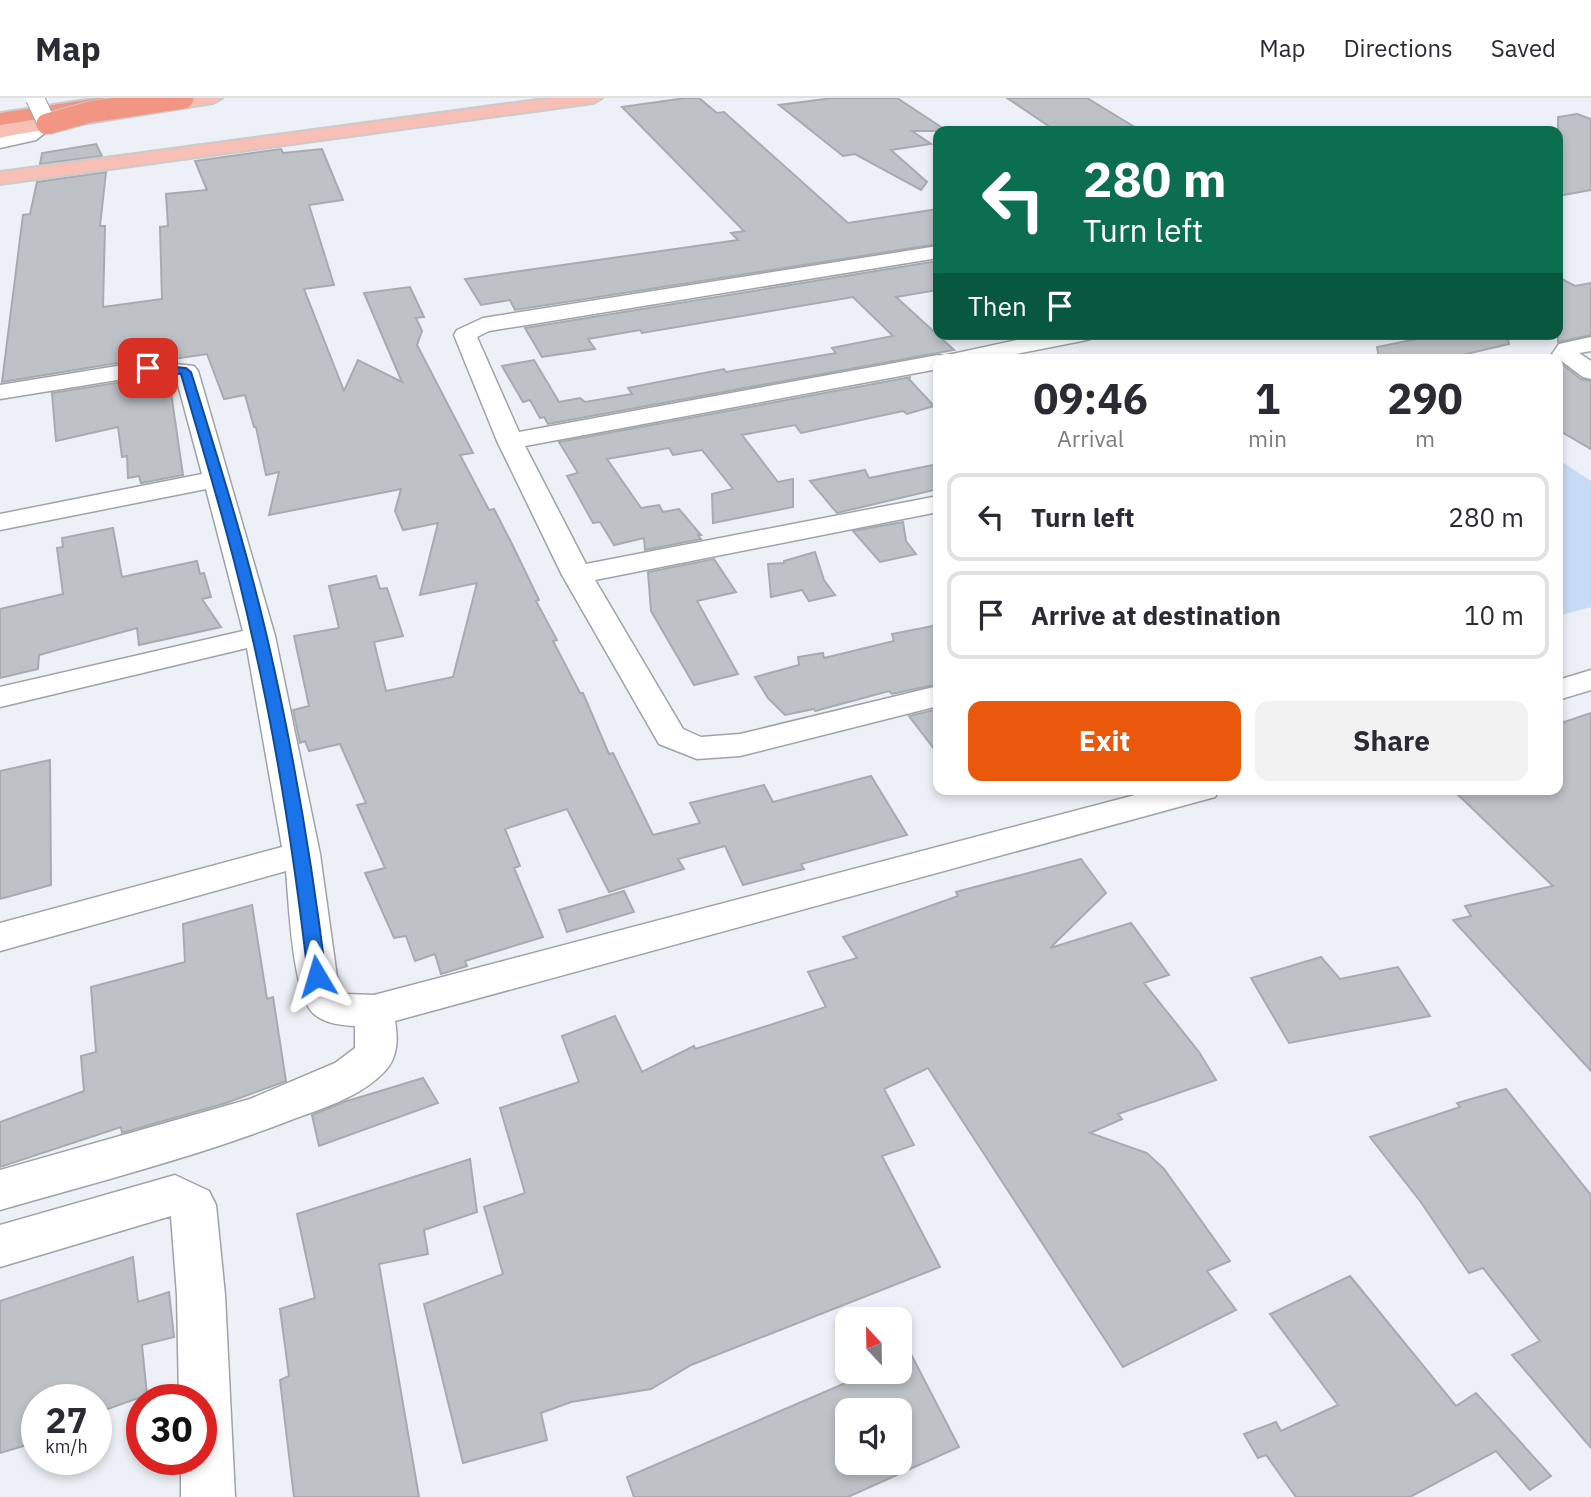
<!DOCTYPE html>
<html lang="en">
<head>
<meta charset="utf-8">
<style>
	:root { --surface:#fff; --page:#f2f2f3; --text:#2b2b33; --muted:#7c7c81; --line:#e1e1e2; --accent:#ea580c }
	body { margin:0; font-family:"IBM Plex Sans",sans-serif; background:var(--page); color:var(--text); height:100vh; display:flex; flex-direction:column; font-size:26px; white-space:nowrap }
	* { box-sizing:border-box; margin:0 }
	p { font-size:23px; color:var(--muted) }
	.icon { flex:none; width:38px; height:38px; fill:none; stroke:currentColor; stroke-width:2; stroke-linecap:round; stroke-linejoin:round }
	.map { position:relative; flex:1; overflow:hidden }
	.sheet { position:absolute; left:933px; top:256px; width:630px; height:441px; display:flex; flex-direction:column; background:var(--surface); border-radius:14px; box-shadow:0 4px 10px #0003 }
	.sheet>* { flex:none }
	.top-card { position:absolute; left:933px; top:28px; width:630px; height:214px; border-radius:14px; box-shadow:0 4px 10px #0003; background:#0b6e4f; color:#fff; overflow:hidden }
	.needle { width:46px; rotate:338deg }
	.tools { position:absolute; left:835px; top:1209px; display:grid; gap:14px }
	.tools a { display:grid; place-items:center; width:77px; height:77px; border-radius:14px; background:var(--surface); box-shadow:0 4px 10px #0003; font-size:35px }
	.speed { position:absolute; left:21px; top:1286px; display:flex; gap:14px; font-size:35px; font-weight:700; text-align:center }
	.speed>* { display:grid; place-content:center; width:91px; height:91px; border-radius:50%; background:var(--surface); box-shadow:0 4px 10px #0003; line-height:1 }
	.speed small { font-size:18px; font-weight:400 }
	.speed .limit { border:10px solid #d22; background:#fff; color:#111 }
	.pin { position:absolute; display:grid; place-items:center; width:60px; height:60px; color:#fff; margin:-30px; border-radius:14px; box-shadow:0 4px 10px #0006 }
	.me { position:absolute; width:77px; margin:-38px; rotate:353deg; stroke-linejoin:round; filter:drop-shadow(0 0 5px #0008) }
	.turn { display:flex; align-items:center; gap:24px; height:147px; padding:0 35px; font-size:32px }
	.turn .icon { width:91px; height:91px; stroke-width:2.5 }
	.turn b { display:block; font-size:49px; line-height:60px }
	.then { display:flex; align-items:center; height:66px; padding:0 35px; background:#0003; gap:14px; font-size:26px }
	.eta { display:flex; justify-content:space-evenly; align-items:center; height:119px; text-align:center }
	.eta b { font-size:42px; font-weight:700; line-height:49px }
	.primary-button { display:flex; gap:14px; margin-top:auto; padding:14px 35px }
	.primary-button a { flex:1; height:80px; border-radius:14px; background:var(--accent); color:#fff; font-size:28px; font-weight:700; line-height:80px; text-align:center }
	.primary-button a+a { background:var(--page); color:var(--text) }
	ul { padding:0; list-style:none }
	li { display:flex; align-items:center; gap:21px; height:88px; margin:0 14px 10px; padding:0 21px; border:4px solid var(--line); border-radius:14px }
	li div { flex:1 }
	li b { display:block; font-size:26px }
	li em { font-style:normal }
	header { display:flex; align-items:center; gap:42px; box-sizing:border-box; height:98px; padding:0 35px; background:var(--surface); border-bottom:2px solid var(--line) }
	header strong { font-size:33px }
	nav { display:flex; gap:38px; margin-inline-start:auto; font-size:24px }
	.map>svg:first-child { display:block }
	.green { fill:#c8dbf6 }
	.building { fill:#bec2c7; stroke:#a7abb0; stroke-width:2; fill-rule:evenodd }
	.lines { fill:none; stroke-linecap:round; stroke-linejoin:round }
	.minor-casing { stroke:#9fa3a8; stroke-width:3 }
	.major-casing { stroke:#cbcbcb; stroke-width:4 }
	.highway-casing { stroke:#cbcbcb; stroke-width:4 }
	.minor { fill:#fff; fill-rule:evenodd }
	.major { fill:#f7bfb5; fill-rule:evenodd }
	.highway { fill:#f29583; fill-rule:evenodd }
	.minor-bridge-casing { stroke:#9fa3a8; stroke-width:20; stroke-linecap:butt }
	.highway-bridge-casing { stroke:#cbcbcb; stroke-width:23; stroke-linecap:butt }
	.minor-bridge { stroke:#fff; stroke-width:18 }
	.highway-bridge { stroke:#f29583; stroke-width:21 }
	.route { fill:#1a73e8; stroke:#114b97; stroke-width:2 }
</style>
</head>
<body>
<header>
<strong>Map</strong>
<nav><a>Map</a><a>Directions</a><a>Saved</a></nav>
</header>
<div class="map">
<svg width="1591" height="1399" viewBox="0 0 1591 1399">
	<rect width="100%" height="100%" fill="#edf0f6"/>
	<path class="green" d="M1558,361L1591,383V509L1558,518Z"/>
	<path class="building" d="M686,0H699L717,15L724,14L848,125L938,111V146L515,212L510,202L481,207L465,181L738,142L731,135L744,133L622,9Z
		M833,0H897L947,33H912L931,46L891,52L927,84L921,92L855,56L843,58L779,7Z
		M1007,0H1087L1141,33H1056Z
		M1577,16L1591,21V92L1558,98V19Z
		M96,46L102,58L40,66L42,55Z
		M281,51L283,55L322,51L343,102L309,107L334,187L304,191L344,293L358,262L402,284L364,195L410,189L424,219L416,220L422,233L417,247L473,355L460,357L489,412L494,411L511,444L539,502L536,503L557,542L553,543L580,595H583L609,656L613,655L653,737L700,725L690,705L764,687L773,704L871,678L907,737L801,766L804,771L743,787L725,748L678,761L684,771L609,794L567,711L505,731L520,768L514,770L543,839L465,863L467,868L441,876L435,856L415,863L406,838L394,840L365,775L385,770L357,707L366,705L340,646L309,653L305,643L300,645L293,612L309,608L294,538L339,530L329,488L376,478L380,491L387,490L403,538L374,544L386,593L453,579L477,485L420,497L438,425L403,432L395,413L401,391L269,417L279,374L266,377L256,329H254L245,297L224,301L207,256L166,262L148,260L2,284L23,117L30,116L37,84L106,74L100,128H105L103,209L162,201L160,129L168,128L166,96L207,92L195,63Z
		M938,163V192L896,199L954,252L548,326L544,319L540,320L530,302L523,304L502,268L534,262L559,304L580,300L585,304L632,296L628,290L724,271L726,274L836,255L832,250L893,238L853,199L642,235L640,232L588,241L595,251L542,259L525,230Z
		M1558,179L1575,188L1591,185V237L1558,244Z
		M1442,236H1507L1509,246L1445,261H1379L1377,249Z
		M1558,263L1581,281L1591,283V351L1558,332Z
		M911,279L908,280L934,308L907,316L903,313L801,335L795,327L742,337L778,384L793,381V409L713,425L712,396L733,391L702,352L673,357L669,350L607,361L641,410L659,407L663,414L679,411L701,437H698L701,441L645,452L644,440L614,447L600,424L593,425L567,378L578,375L559,344Z
		M148,280L169,281L183,377L141,385L139,378L128,380L127,358L122,359L118,329L56,343L52,295Z
		M938,366V391L837,415L810,383L865,372L869,380Z
		M903,424L906,443L916,456L880,464L853,433Z
		M113,430L122,479L197,463L200,476L204,475L211,499L202,501L221,529L139,547L137,530L39,557L38,571L0,580V511L63,496L57,450L63,449L62,440Z
		M815,454L824,482L835,497L809,503L802,492L771,499L768,466L784,465V463Z
		M714,461L736,494L697,503L738,576L694,587L651,513L648,474Z
		M938,527V586L892,596L889,593L815,613L814,611L785,617L768,600L755,579L799,567L798,559L823,555L824,560L894,543L892,536Z
		M938,611V656L909,618Z
		M1591,615V973L1453,822L1471,818L1465,808L1553,788L1452,691H1558V626Z
		M50,662L51,787L0,801V673Z
		M1081,761L1106,795L1050,850L1131,825L1169,877L1144,885L1199,954L1216,982L1118,1016L1122,1021L1090,1035L1147,1055L1164,1071L1230,1163L1207,1173L1236,1212L1123,1269L928,970L884,991L914,1047L882,1058L940,1169L691,1267L651,1291L571,1304L541,1315L547,1342L463,1365L424,1206L503,1176L484,1109L525,1095L500,1010L579,984L562,938L615,918L642,974L694,948L695,951L826,909L808,874L857,860L843,839L958,798L956,794Z
		M624,793L634,814L567,834L559,812Z
		M252,807L267,901L273,899L286,983L226,1005L122,1035L121,1029L0,1069V1024L84,993L81,958L96,954L91,889L185,864L183,826Z
		M1321,859L1340,881L1398,869L1430,918L1289,945L1251,880Z
		M423,980L438,1005L319,1048L312,1017L344,1004Z
		M1506,991L1591,1097V1350L1512,1257L1540,1243L1483,1170L1469,1175L1420,1103L1370,1039L1460,1009L1457,1005Z
		M470,1061L477,1114L424,1132L428,1156L379,1166L419,1399H294L280,1282L289,1278L280,1211L315,1200L297,1116Z
		M133,1159L138,1204L169,1194L174,1239L142,1247L147,1297L96,1315V1302H37V1344L0,1355V1203Z
		M1350,1178L1456,1308L1476,1295L1551,1378L1530,1392L1496,1353L1410,1399H1296L1266,1357L1258,1360L1244,1336L1276,1324L1281,1333L1338,1307L1270,1216Z
		M900,1235L959,1349L848,1399H634L627,1379L871,1274H900ZM847,1312H900V1365H847Z"/>
	<g class="lines">
		<defs>
			<path id="minor" d="M47,21L56,26L36,42L0,50V40L24,34Z
				M938,148V160L489,233L477,239L519,334L938,257L943,258L1045,236H1093L1090,241L1082,243L990,261H938V271L525,348L586,466L938,398V414L595,482L683,631L701,639L740,636L938,588V608L740,658L697,661L659,646L562,477L497,343L454,237L457,232L483,220Z
				M1591,239V253L1579,255L1591,263V281L1583,279L1552,256L1559,246Z
				M148,263L194,268L198,273L275,538L320,756L337,879L346,896L374,897L1158,691H1220L1215,699L395,923C398,941 398,959 385,973C361,999 323,1010 291,1022C196,1059 98,1084 0,1112V1072L250,1001L335,965L355,950V928C340,927 326,926 314,916C292,897 289,804 286,773L0,853V825L282,749L247,550L0,609V589L243,533L206,391L0,432V416L202,376L176,279L148,277L0,301V287Z
				M1591,572V592L1558,602V582Z
				M175,1077L209,1093L216,1107L225,1197L235,1399H181V1362H201V1302H179L177,1197L171,1118L0,1169V1127Z"/>
			<path id="major" d="M177,0H222L213,5L0,39V27Z
				M552,0H602L593,5L0,86V74Z"/>
			<path id="highway" d="M99,0H115L118,4L109,10L0,27V15Z"/>
		</defs>
		<use href="#minor" class="minor-casing"/>
		<use href="#major" class="major-casing"/>
		<use href="#highway" class="highway-casing"/>
		<use href="#minor" class="minor"/>
		<use href="#major" class="major"/>
		<use href="#highway" class="highway"/>
		<defs>
			<path id="minor-bridge" d="M35,0L47,26"/>
			<path id="highway-bridge" d="M47,26L90,14L183,0"/>
		</defs>
		<use href="#minor-bridge" class="minor-bridge-casing"/>
		<use href="#highway-bridge" class="highway-bridge-casing"/>
		<use href="#minor-bridge" class="minor-bridge"/>
		<use href="#highway-bridge" class="highway-bridge"/>
	</g>
	<path class="route" d="M148,267L186,270L191,274C218,361 246,449 267,539C293,651 312,764 326,878L323,883H310L308,878C295,764 278,650 252,538C233,450 206,363 181,276L144,273L142,270Z"/>
</svg>
<div class="tools">
<a><svg class="needle" viewBox="-14 -14 28 28"><path d="M0-13l5 13h-10z" fill="#e53935"/><path d="M0 13l5-13h-10z" fill="#7c7c81"/></svg></a>
<a><svg class="icon" aria-label="sound" viewBox="0 0 24 24"><path d="M4 9h4l5-4v14l-5-4H4zM17 9q2 3 0 6"/></svg></a>
</div>
<div class="speed"><div>27<small>km/h</small></div><div class="limit">30</div></div>
<div class="pin" style="left:148px;top:270px;background:#d93025"><svg class="icon" aria-label="arrive" viewBox="0 0 24 24"><path d="M6 21V4h12l-3 4 3 4H6"/></svg></div>
<svg class="me" style="left:317px;top:878px" viewBox="-20 -20 40 40"><path d="M0-17L14 15 0 8-14 15z" fill="#1a73e8" stroke="#fff" stroke-width="4"/></svg>
<div class="top-card">
<div class="turn"><svg class="icon" aria-label="left" viewBox="0 0 24 24"><path d="M17 20v-9H6M10 6l-5 5 5 5"/></svg><div><b>280 m</b>Turn left</div></div>
<div class="then">Then<svg class="icon" aria-label="arrive" viewBox="0 0 24 24"><path d="M6 21V4h12l-3 4 3 4H6"/></svg></div>
</div>
<section class="sheet">
<div class="eta">
<div><b>09:46</b><p>Arrival</p></div>
<div><b>1</b><p>min</p></div>
<div><b>290</b><p>m</p></div>
</div>
<ul>
<li><svg class="icon" aria-label="left" viewBox="0 0 24 24"><path d="M17 20v-9H6M10 6l-5 5 5 5"/></svg><div><b>Turn left</b></div><em>280 m</em></li>
<li><svg class="icon" aria-label="arrive" viewBox="0 0 24 24"><path d="M6 21V4h12l-3 4 3 4H6"/></svg><div><b>Arrive at destination</b></div><em>10 m</em></li>
</ul>
<div class="primary-button"><a>Exit</a><a>Share</a></div>
</section>
</div>
</body>
</html>
